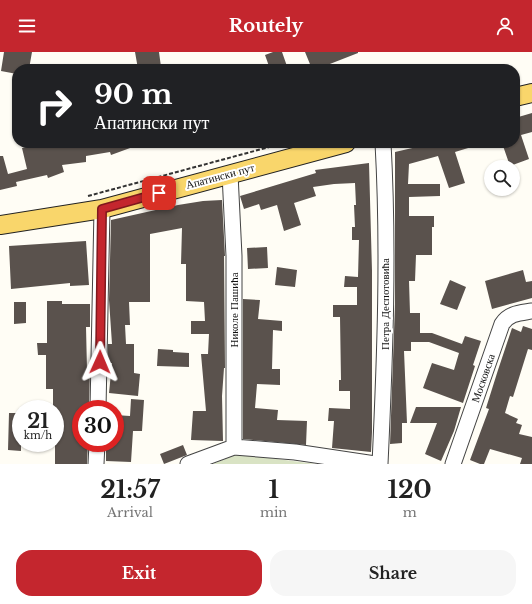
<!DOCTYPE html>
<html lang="en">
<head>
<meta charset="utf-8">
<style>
	:root { --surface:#fff; --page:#f6f6f6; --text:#222; --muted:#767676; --accent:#c4262e }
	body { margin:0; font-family:"Libre Baskerville",serif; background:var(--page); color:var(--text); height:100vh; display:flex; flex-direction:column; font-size:15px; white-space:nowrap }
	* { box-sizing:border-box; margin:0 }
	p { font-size:13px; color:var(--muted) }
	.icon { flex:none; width:22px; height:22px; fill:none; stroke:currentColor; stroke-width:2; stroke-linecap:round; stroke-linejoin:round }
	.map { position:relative; height:412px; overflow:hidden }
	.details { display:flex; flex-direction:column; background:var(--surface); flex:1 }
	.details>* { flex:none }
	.top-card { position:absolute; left:12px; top:12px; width:508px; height:84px; border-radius:16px; box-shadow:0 1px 3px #0004; background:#202124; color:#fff; overflow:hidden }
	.controls { position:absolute; left:484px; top:108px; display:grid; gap:8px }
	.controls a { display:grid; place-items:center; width:36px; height:36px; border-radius:50%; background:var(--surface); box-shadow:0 1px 3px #0004; font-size:20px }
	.speed { position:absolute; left:12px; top:348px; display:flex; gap:8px; font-size:20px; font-weight:700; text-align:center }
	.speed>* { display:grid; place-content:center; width:52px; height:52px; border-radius:50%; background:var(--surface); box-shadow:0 1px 3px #0004; line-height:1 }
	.speed small { font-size:10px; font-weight:400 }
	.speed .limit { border:6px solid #d22; background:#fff; color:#111 }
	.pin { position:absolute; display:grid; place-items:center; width:34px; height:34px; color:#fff; margin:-17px; border-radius:8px; box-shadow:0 2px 6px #0006 }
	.me { position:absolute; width:44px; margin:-22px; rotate:1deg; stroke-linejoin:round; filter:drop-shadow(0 0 3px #0008) }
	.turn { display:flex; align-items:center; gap:14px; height:84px; padding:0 16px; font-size:18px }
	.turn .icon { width:52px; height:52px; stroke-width:2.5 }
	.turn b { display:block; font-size:28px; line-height:34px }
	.eta { display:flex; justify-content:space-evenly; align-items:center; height:68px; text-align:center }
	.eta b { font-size:24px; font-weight:700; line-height:28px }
	.cta { display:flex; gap:8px; margin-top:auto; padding:8px 16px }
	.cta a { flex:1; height:46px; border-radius:16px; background:var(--accent); color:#fff; font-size:16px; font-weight:700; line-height:46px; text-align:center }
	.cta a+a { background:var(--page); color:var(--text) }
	header { display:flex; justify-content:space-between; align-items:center; height:52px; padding:0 16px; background:var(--accent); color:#fff; font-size:18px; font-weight:700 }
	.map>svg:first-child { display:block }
	.cemetery { fill:#d9e3c4 }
	.building { fill:#5a524d }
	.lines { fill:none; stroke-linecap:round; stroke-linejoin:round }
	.minor-casing { stroke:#444; stroke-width:17 }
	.major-casing { stroke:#222; stroke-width:20 }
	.path { stroke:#333; stroke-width:2; stroke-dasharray:4 2; stroke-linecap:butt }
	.minor { stroke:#fff; stroke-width:15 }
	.major { stroke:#f9d66b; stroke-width:18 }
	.route-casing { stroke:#7f191e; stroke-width:10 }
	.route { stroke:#c4262e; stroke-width:7 }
	.labels { text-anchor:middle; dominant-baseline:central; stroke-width:4; stroke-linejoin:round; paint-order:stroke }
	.street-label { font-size:11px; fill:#111; stroke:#fff }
</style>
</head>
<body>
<header><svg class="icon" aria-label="menu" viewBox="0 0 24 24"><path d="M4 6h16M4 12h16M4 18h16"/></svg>Routely<svg class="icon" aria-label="person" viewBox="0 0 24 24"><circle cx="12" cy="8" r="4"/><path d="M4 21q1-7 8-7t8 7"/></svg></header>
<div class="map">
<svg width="532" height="412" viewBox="0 0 532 412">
	<rect width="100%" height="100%" fill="#fffdf5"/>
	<path class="cemetery" d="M238,402L316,412H213Z"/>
	<path class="building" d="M4,0H32L29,17H17V22L1,19Z
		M135,0H159L161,15L149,17H138Z
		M273,0H282L288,17H270L265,3Z
		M305,0H358V1L317,17H312Z
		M532,61V80L521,83L529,107L510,114L502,91H515V66Z
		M46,91H141V92L111,103L110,100L86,104V110L62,113L64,120L48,126L47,123L16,130L17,134L0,138V104H3L8,122L27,117L22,96Z
		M434,91H478V93L455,100L465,131L449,136L438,104L409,112L408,132H440V144L409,145V164H434V175H432V203H416L415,229H409L410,261H420V281H432L462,292L465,284L481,289L473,313L475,314L463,351L423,336L432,311L454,318L459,301L429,290H411V299H404L407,371H402V391L390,392L395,252V100Z
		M369,111L372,219V380L371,400L332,396L334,369H328L329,356L350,357V339H339V328H341L340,265H333V253H357V235H344L345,224L358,225L359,188H352V175H355L354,153H356L355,131L334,132L313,135L316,144L294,151L301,173L284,179L277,153L261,158L259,152L244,157L240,144L316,121L315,118Z
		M222,148L225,204H224L225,316H224L222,344L223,389L191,388L193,359H206L201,302H208L209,282H191V269H205L204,250L186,249V212H181L182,176L150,182V250H129L130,273H125L126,292H134V321L140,322L138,344L109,341L112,311H108V292H112L109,248L111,168L178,153L203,149Z
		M86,189L89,233L70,234V231L11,237L9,194Z
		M267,195L268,216L248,217L247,196Z
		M277,215L297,218L295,235L275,233Z
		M523,218L526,230L532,229V246L492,257L485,229Z
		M450,228L466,235L457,258L440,252Z
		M243,247L260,248L258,267L282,269V279L273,278L272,317H280V333L257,332L255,356L278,358L277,368L307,369L306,393L243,387Z
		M47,249H62V252H90V275H86L87,318H90L89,357H81V391H88L87,412H55V357H53V337H46V303H38L37,291H47Z
		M14,250H26V271L14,272Z
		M523,274L532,277V298L528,297L513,345L510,344L505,361L518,367L516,371L522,373L519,382L532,385V412H520L522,406L490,397L484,412H480L470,408L489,357L486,356L498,318L512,276L521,280Z
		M158,297L173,298V300L189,301V315L157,314Z
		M131,347L144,348L142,379H133L131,410L106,409V391L115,392V363L130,364Z
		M416,355H461L454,379L441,409L425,402L437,371H410Z
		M9,361H21V399L8,398Z
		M183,393L187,403L164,412L160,402Z"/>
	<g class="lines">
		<defs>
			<path id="minor" d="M230,122L234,204V395
				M98,357L102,157
				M96,412L97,391
				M188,412L234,395L295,400L375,412
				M380,412C385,305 389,198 383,91
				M453,412L502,272C509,261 520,261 532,259"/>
			<path id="major" d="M515,45L532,41
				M0,173L102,157L346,91"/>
		</defs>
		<use href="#minor" class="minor-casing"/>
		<use href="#major" class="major-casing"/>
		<path class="path" d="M88,144L284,91"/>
		<use href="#minor" class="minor"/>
		<use href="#major" class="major"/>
	</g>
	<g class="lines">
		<defs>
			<path id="route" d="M100,310L102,157L159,141"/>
		</defs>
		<use href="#route" class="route-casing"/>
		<use href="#route" class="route"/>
	</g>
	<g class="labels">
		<g class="street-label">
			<text transform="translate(220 124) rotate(-15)">Апатински пут</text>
			<text transform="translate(385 252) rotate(-90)">Петра Деспотовића</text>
			<text transform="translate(234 258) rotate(-90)">Николе Пашића</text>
			<text transform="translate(483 326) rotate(-71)">Московска</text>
		</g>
	</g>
</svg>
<div class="controls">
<a><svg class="icon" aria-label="search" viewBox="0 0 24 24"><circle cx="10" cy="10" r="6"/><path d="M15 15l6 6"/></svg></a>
</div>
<div class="speed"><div>21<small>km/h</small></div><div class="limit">30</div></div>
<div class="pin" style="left:159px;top:141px;background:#d93025"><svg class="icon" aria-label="arrive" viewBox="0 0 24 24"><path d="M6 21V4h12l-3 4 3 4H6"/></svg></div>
<svg class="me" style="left:100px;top:310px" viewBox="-20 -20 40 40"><path d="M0-17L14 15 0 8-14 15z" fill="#c4262e" stroke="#fff" stroke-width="4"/></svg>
<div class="top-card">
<div class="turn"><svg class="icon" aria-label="right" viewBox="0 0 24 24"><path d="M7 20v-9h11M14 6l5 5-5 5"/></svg><div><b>90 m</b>Апатински пут</div></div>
</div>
</div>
<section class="details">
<div class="eta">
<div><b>21:57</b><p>Arrival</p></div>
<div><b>1</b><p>min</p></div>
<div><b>120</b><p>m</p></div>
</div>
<div class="cta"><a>Exit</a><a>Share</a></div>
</section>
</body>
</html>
